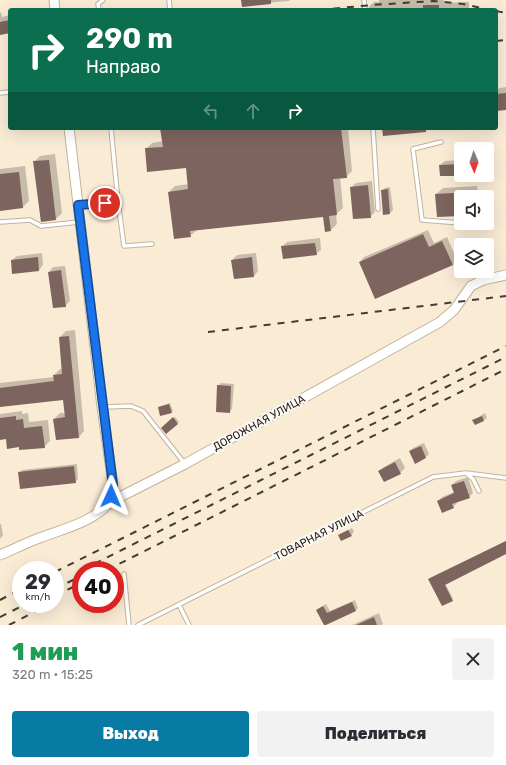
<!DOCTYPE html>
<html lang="ru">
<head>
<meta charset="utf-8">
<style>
	:root { --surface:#fff; --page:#f2f2f3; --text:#2b2b33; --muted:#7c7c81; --accent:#077ba4 }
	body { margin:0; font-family:Rubik,sans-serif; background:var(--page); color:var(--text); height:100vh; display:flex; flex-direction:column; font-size:15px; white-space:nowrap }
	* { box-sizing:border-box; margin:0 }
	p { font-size:13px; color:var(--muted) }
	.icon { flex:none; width:22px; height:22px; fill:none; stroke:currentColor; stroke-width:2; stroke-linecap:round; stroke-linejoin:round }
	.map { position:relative; height:625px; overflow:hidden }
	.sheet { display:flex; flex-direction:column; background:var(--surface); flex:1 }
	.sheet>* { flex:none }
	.banner { position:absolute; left:8px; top:8px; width:490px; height:122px; border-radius:4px; box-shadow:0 4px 16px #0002; background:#0b6e4f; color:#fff; overflow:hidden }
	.needle { width:26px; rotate:178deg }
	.tools { position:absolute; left:454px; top:142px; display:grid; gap:8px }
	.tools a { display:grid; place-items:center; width:40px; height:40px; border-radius:4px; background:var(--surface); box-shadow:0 4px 16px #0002; font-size:20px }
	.speed { position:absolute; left:12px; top:561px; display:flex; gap:8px; font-size:20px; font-weight:700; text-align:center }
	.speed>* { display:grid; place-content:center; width:52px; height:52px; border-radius:50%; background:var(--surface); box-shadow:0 4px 16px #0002; line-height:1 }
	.speed small { font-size:10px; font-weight:400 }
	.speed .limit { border:6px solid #d22; background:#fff; color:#111 }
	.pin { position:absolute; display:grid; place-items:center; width:34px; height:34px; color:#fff; margin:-17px; border:2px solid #fff; border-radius:50%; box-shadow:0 1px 4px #0007 }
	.me { position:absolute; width:44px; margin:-22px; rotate:1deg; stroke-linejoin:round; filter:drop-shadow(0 0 3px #0008) }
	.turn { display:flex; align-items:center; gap:14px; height:84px; padding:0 12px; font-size:18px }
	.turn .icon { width:52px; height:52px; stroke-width:2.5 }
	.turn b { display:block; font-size:28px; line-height:34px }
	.lanes { display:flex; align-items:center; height:38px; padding:0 12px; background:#0003; justify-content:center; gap:20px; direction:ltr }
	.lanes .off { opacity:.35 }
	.round { display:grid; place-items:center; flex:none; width:42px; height:42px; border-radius:4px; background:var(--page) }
	.headline { display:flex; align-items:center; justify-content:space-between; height:68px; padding:0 12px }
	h1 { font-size:24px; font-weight:800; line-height:30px; color:#1e9e55 }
	.primary-button { display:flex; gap:8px; margin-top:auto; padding:8px 12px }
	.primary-button a { flex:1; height:46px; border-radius:4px; background:var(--accent); color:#fff; font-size:16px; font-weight:800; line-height:46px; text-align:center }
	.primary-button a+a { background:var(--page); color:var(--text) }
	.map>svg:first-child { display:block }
	.shadow { fill:#0003 }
	.building { fill:#7d645e }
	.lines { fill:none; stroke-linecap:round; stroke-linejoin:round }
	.lane-casing { stroke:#c1b49e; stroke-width:5.5 }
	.secondary-casing { stroke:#c1b49e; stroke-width:11 }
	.lane { stroke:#fff; stroke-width:3.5 }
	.secondary { stroke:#fff; stroke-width:9 }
	.rail { stroke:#433d32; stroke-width:2; stroke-dasharray:7 7; stroke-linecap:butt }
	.route-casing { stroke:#114b97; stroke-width:10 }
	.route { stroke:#1a73e8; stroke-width:7 }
	.labels { text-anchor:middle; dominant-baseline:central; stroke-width:4; stroke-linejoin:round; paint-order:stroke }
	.street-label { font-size:11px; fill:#28231a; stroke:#fdfaf5 }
</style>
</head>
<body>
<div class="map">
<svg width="506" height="625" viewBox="0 0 506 625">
	<rect width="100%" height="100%" fill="#f9ebd4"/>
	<path class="shadow" d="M242,0H290L289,1L243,5Z
		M379,0H444V3L469,2V10H369V7L374,2H379Z
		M1,12L2,17L10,15V32L0,34V13Z
		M506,87V109L496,110V89Z
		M162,128H348L352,171L346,177H340L343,208L336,214L337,224L331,230L324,215L197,230L190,236L169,192L175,186L189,184L187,167L146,149L152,143L163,141Z
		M55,154L62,213L56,219L41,221L34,162L40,156Z
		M461,160V175L440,165L445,161Z
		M25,166L29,201L23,207L0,210V169Z
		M372,181L375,212L370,217L351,187L356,183Z
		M477,186L478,197H461V215L436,194L443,188Z
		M390,187L393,210L390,213L382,191L385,188Z
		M428,230L434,243L447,237L457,260L452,265L360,262L364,257Z
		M320,238L321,250L316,254L282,247L287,242Z
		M42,253L43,265L39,270L12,260L17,256Z
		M256,253L258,271L254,276L232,260L237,255Z
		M65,266L70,301L65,306L54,307L49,272L53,267Z
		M75,330L84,431L79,437L54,419L60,413H66L64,399L0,406V383L54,377V375L60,369H62L60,337L66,331Z
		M221,383L234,384L232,409L229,412L218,386Z
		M170,403L173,411L171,412L159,407Z
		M22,411V414L28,413L29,422L48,420L50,441L44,447L20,446L7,438L0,439V414Z
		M485,413L487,418L484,420H474Z
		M175,417L179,422L166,433L162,428Z
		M424,443L429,454L426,457L415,462L410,451L413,448Z
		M400,458L405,468L400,473L379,471L384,467Z
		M77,464L78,479L75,482L19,473L22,470Z
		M468,477L473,493L469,497L456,501L457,503L453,507L438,501L442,497L454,492L452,485L456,481Z
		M0,524H1L3,535L0,539Z
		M352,528L354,532L351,535H339Z
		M506,541V553L445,583L453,599L452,600L430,578Z
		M355,600L358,608L355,611L325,624L317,610L326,604L330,611Z
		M379,613L383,624L382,625H352Z"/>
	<path class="building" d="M241,0H271V4L242,7Z
		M423,5H439V10H423Z
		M10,20V33L0,35V22Z
		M506,93V110L496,111V94Z
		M160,128H341L347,178L333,179L337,215L329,216L331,231L325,232L323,217L190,231L191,237L174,239L168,192L188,189L186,168L147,172L145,148L163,147Z
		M382,128H426V132L383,136Z
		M49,160L56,220L41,222L33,161Z
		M461,164V176H440L439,165Z
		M19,172L23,208L0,211V174Z
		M368,185L371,218L353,219L350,187Z
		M388,189L390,214L383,215L381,190Z
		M471,192L472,197H461V216L437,217L435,194Z
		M423,234L429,247L442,241L453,265L375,299L359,262Z
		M315,243L317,255L283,259L281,246Z
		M38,257L39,271L12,274L11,260Z
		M252,257L254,277L234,279L231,260Z
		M61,270L66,307L53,308L48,272Z
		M69,336L79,438L56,440L53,419L65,417L63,400L0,407V388L54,381L53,375L62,374L59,337Z
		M217,385L231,386L230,413L216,412Z
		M169,404L172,413L160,416L158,407Z
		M16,416V420L23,419L24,428L42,426L45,448L19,450V447L7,449L6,439L0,440V418Z
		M482,416L484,421L475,425L472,420Z
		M173,417L178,424L166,434L161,428Z
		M421,446L426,458L415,464L409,451Z
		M395,462L401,474L384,482L378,471Z
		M74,466L76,483L20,489L18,472Z
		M464,481L470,498L452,504L454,508L442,513L437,501L454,493L451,485Z
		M348,530L352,536L341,541L338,535Z
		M506,541V554L445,585L453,601L442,606L428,579Z
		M352,602L356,611L326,625H324L316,610L323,606L327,613Z
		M374,617L377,625H356Z"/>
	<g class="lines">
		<defs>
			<path id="lane" d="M169,0L170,10
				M364,0L365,10
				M99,10L98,4L103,0
				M0,93L10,92
				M111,128L118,202
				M373,128L378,209
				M441,142L413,149L422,220L461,223
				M79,205L118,202L124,246L152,244
				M0,222L30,220L41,226L79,222
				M462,223L470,224
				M104,407L131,406L143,411L185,464
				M467,474L473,479L479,491
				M124,574L129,625
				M179,605L189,625
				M138,625L433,477L466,473L506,478"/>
			<path id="secondary" d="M54,0L55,10
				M69,128L102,407L113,485L110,502
				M0,555C14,549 28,542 42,537C66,528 93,522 110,502L185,464L440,322L454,310L471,286L483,280L506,275"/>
		</defs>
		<use href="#lane" class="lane-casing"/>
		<use href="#secondary" class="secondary-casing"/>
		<use href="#lane" class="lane"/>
		<use href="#secondary" class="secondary"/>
		<path class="rail" d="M319,10L372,5L434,1L463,4L491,10
			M496,11L506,13
			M496,41L506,40
			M208,332L506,296
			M82,570L506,357
			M107,570L506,369
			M55,572L506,346
			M55,589L81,576
			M55,596L81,583
			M0,600L21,589
			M0,617L26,604
			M9,625L50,604"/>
	</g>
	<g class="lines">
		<defs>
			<path id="route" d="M105,203L78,205L113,485L111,496"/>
		</defs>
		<use href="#route" class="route-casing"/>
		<use href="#route" class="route"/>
	</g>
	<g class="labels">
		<g class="street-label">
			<text transform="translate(259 423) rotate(-29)">ДОРОЖНАЯ УЛИЦА</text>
			<text transform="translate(319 535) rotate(-27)">ТОВАРНАЯ УЛИЦА</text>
		</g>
	</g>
</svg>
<div class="tools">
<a><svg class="needle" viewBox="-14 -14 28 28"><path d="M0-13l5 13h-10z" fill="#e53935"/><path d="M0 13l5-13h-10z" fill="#7c7c81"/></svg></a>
<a><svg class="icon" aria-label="sound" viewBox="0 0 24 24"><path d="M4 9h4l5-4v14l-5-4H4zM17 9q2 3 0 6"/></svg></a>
<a><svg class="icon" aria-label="layers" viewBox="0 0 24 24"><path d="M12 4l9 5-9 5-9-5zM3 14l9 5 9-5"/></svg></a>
</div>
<div class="speed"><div>29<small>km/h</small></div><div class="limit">40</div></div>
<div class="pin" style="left:105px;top:203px;background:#d93025"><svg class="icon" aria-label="arrive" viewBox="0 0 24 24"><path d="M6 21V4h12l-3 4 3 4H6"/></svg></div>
<svg class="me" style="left:111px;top:496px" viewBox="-20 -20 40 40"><path d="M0-17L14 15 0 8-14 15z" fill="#1a73e8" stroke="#fff" stroke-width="4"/></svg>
<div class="banner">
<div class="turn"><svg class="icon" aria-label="right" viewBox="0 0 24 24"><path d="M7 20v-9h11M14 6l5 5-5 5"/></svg><div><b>290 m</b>Направо</div></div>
<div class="lanes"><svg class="icon off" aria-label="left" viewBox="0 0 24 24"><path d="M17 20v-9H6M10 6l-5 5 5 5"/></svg><svg class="icon off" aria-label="ahead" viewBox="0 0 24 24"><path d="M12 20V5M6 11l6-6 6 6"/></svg><svg class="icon" aria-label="right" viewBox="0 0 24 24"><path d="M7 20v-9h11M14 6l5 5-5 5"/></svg></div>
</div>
</div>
<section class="sheet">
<div class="headline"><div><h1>1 мин</h1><p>320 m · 15:25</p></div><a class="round"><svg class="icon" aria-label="close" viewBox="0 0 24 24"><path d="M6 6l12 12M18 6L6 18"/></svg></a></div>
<div class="primary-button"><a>Выход</a><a>Поделиться</a></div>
</section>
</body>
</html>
